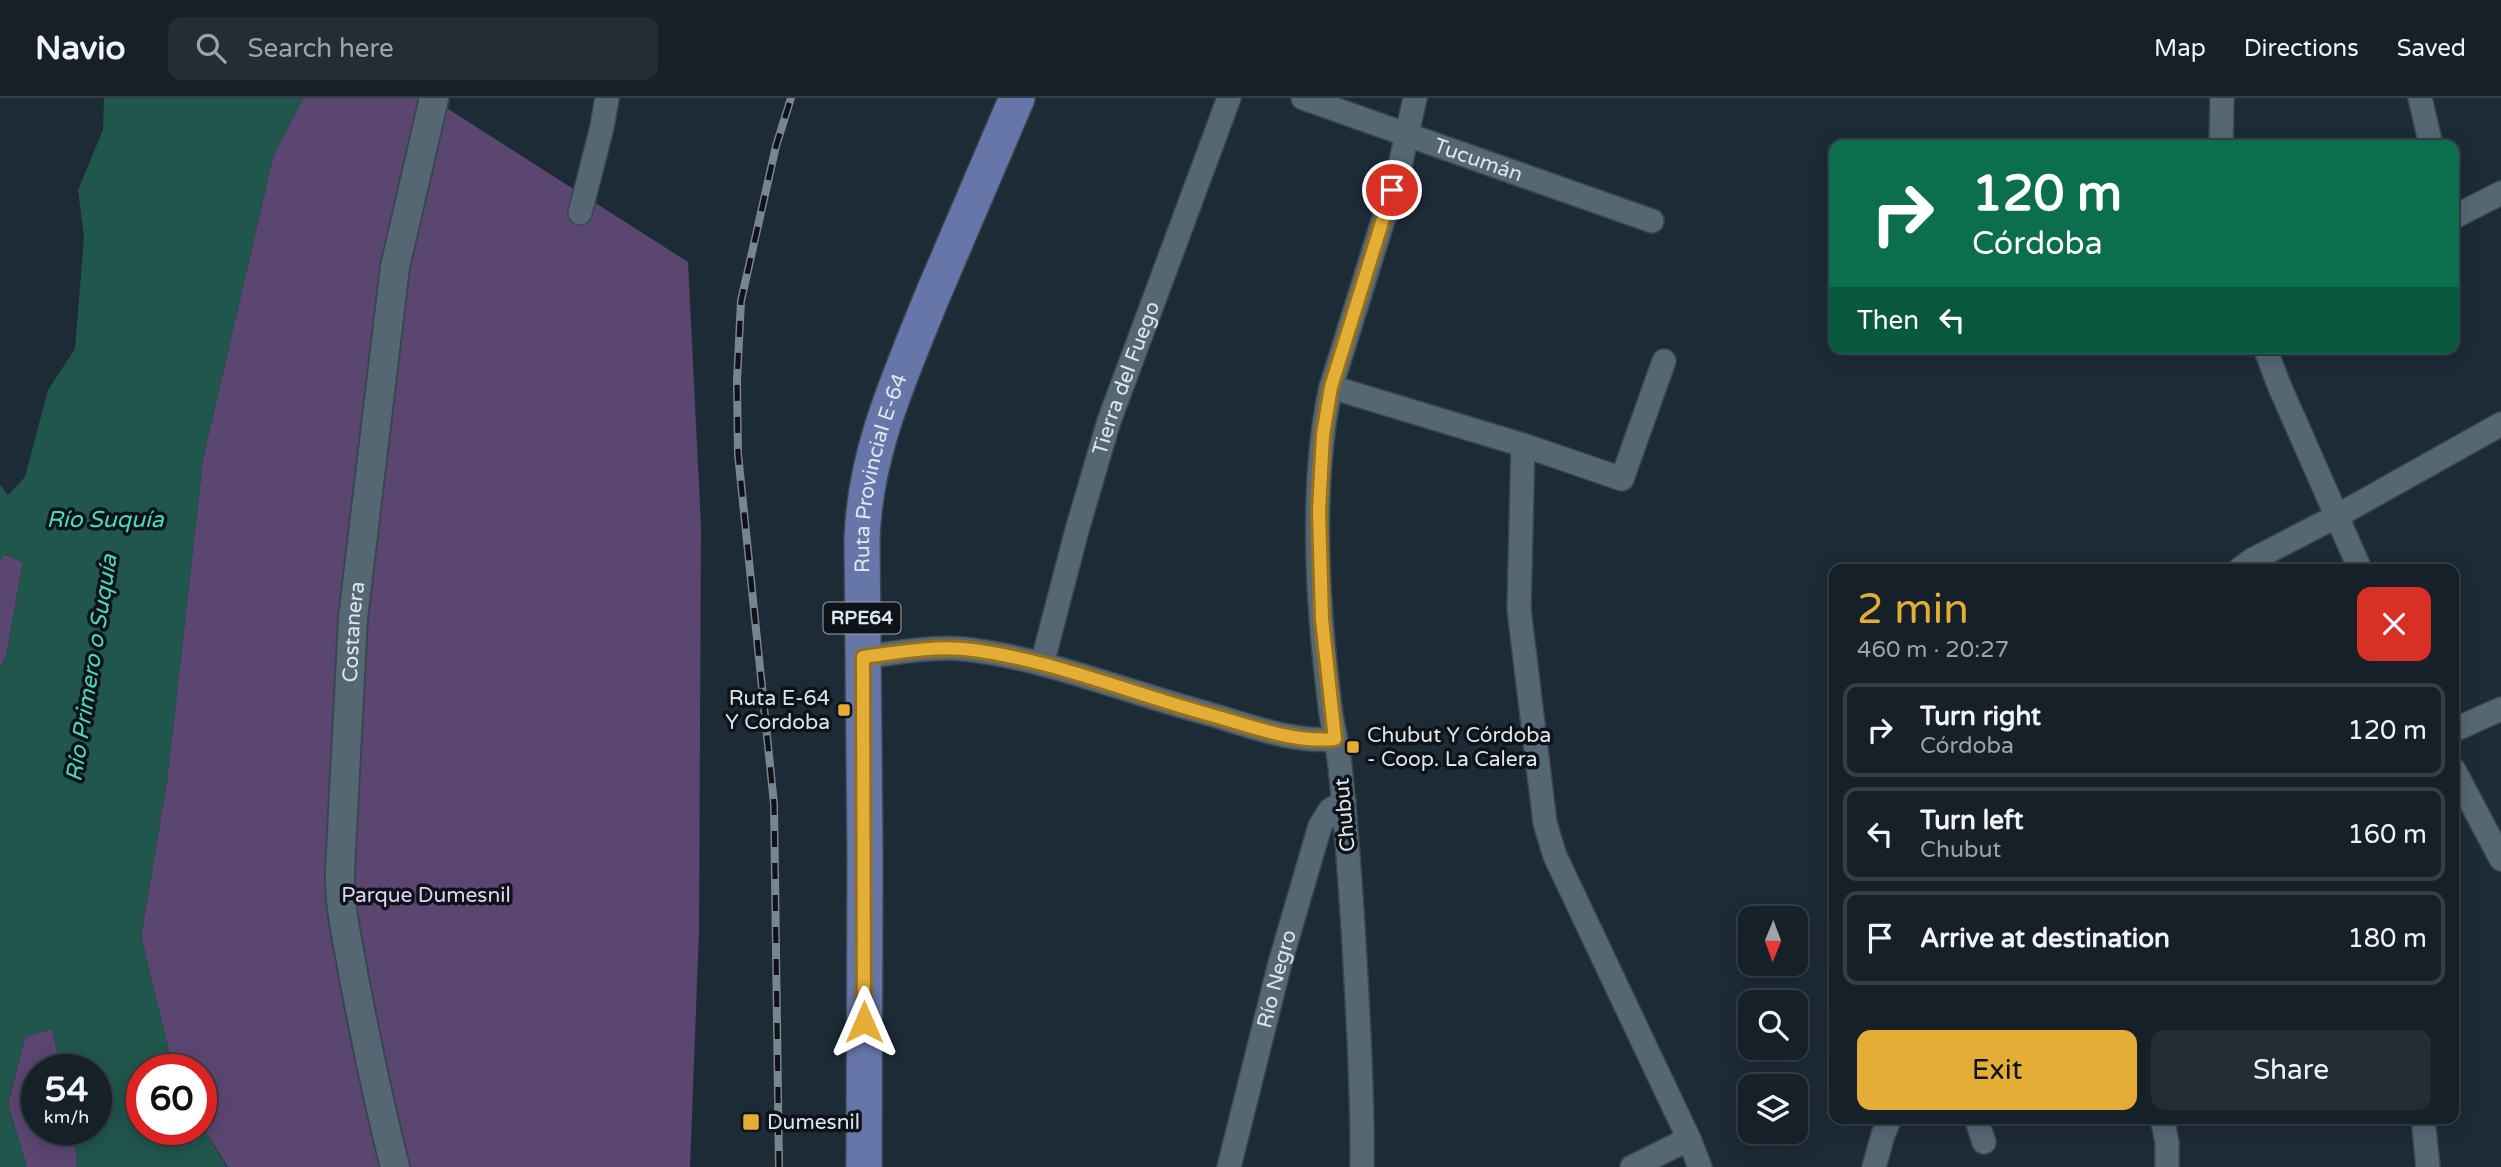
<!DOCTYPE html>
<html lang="en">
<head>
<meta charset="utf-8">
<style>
	:root { --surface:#162029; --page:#232d35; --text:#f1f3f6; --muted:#9ea3a8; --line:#353e46; --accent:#e4ad35 }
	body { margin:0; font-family:"Varela Round",sans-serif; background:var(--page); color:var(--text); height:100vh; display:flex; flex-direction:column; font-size:26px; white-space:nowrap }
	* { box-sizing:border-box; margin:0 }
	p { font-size:23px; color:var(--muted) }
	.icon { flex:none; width:38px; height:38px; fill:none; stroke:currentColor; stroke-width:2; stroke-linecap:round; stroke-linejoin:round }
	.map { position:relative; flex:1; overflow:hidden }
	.drawer { position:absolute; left:1829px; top:466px; width:630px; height:560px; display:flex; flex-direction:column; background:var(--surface); border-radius:14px; box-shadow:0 4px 18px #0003,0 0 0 2px var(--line) }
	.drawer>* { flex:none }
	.hud { position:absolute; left:1829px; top:42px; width:630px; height:214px; border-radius:14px; box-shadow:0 4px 18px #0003,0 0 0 2px var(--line); background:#0b6e4f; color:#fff; overflow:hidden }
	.needle { width:46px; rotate:181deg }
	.tools { position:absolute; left:1738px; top:808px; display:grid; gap:14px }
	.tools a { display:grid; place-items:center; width:70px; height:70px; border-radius:14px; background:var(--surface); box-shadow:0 4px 18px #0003,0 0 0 2px var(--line); font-size:35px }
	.speed { position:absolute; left:21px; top:956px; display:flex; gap:14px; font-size:35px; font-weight:700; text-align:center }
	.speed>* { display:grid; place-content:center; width:91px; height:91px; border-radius:50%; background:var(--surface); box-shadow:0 4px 18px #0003,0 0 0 2px var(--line); line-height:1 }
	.speed small { font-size:18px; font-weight:400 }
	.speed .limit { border:10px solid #d22; background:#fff; color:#111 }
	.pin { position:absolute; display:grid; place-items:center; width:60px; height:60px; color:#fff; margin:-30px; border:4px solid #fff; border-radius:50%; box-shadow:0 2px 7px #0007 }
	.me { position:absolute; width:77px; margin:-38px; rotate:0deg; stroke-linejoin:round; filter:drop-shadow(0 0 5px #0008) }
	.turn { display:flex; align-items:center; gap:24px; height:147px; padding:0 28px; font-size:32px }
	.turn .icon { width:91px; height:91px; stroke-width:2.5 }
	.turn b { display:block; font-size:49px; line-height:60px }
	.then { display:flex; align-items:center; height:66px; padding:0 28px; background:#0003; gap:14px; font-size:26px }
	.round { display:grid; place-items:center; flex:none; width:74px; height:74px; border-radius:14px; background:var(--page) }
	.summary { display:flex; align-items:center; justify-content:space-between; height:119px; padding:0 28px }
	h1 { font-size:42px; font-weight:600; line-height:52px; color:var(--accent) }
	.button { display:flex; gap:14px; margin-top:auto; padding:14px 28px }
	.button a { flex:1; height:80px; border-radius:14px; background:var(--accent); color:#111; font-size:28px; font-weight:600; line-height:80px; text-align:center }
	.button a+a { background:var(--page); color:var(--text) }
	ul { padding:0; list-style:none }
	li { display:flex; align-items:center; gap:21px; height:94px; margin:0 14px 10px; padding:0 14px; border:4px solid var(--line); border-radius:14px }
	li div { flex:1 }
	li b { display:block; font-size:26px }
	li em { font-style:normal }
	header { display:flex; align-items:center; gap:42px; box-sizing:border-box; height:98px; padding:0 35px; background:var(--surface); border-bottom:2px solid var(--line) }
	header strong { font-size:33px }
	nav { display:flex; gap:38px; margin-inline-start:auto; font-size:24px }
	.search { width:490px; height:63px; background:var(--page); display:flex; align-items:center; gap:18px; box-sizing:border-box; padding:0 24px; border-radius:14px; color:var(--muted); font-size:26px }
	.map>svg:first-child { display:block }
	.green { fill:#5b4671 }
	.water { fill:#21564c }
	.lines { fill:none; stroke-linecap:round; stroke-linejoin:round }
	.minor-casing { stroke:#394650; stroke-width:26 }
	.tertiary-casing { stroke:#394650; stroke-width:32 }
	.primary-casing { stroke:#394650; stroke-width:38 }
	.minor { stroke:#566774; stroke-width:23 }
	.tertiary { stroke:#566774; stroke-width:28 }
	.primary { stroke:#6776a8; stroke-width:35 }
	.rail-casing { stroke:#78848e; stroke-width:8 }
	.rail { stroke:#0d1318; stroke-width:5; stroke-dasharray:16; stroke-linecap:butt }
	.route-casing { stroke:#947022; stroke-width:18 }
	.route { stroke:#e4ad35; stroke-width:12 }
	.poi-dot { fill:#e4ad35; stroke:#0d1318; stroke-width:2.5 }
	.labels { text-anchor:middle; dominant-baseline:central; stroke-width:7; stroke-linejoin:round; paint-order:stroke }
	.shield { fill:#0d1318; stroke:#9ea7ad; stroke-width:2 }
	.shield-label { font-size:19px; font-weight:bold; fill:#dce6ed }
	.street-label { font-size:21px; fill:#dce6ed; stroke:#0d1318 }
	.poi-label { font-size:21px; fill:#dce6ed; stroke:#0d1318; text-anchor:start }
	.park-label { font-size:21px; fill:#e2d1f5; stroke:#0d1318 }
	.water-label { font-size:23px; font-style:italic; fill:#49dac0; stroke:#0d1318 }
</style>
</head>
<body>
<header>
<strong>Navio</strong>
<div class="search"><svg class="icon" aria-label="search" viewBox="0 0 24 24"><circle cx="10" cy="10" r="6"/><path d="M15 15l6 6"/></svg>Search here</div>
<nav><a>Map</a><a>Directions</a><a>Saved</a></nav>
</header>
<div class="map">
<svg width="2501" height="1069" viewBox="0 0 2501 1069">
	<rect width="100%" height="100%" fill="#1d2b37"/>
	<path class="green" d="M303,0H431L688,164L701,428L699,833L690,1069H228L201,1027V971H173L141,838L167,683L203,361L273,59Z
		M3,456L23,464L6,558L0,569V464Z
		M52,931L61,971H37V1031H74L77,1069H27L8,1006L25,939Z"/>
	<path class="water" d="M104,0H303L273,59L203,361L167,683L141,838L173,971H142V1031H201V1027L227,1069H77L74,1031H96V971H61L52,931L25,939L8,1006L27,1069H0V569L6,558L23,464L4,456L0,464V387L8,397L25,379L48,292L75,251L84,139L78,92L103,32Z"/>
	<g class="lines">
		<defs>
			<g id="minor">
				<path id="s1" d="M1303,0L1652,123"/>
				<path d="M2420,0L2431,47"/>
				<path d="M2221,47L2222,0"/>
				<path d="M580,115L602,29L607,0"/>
				<path d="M2454,119L2501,95"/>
				<path d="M2265,250L2279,287L2360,471"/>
				<path d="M1331,289L1523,347L1519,511L1545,725L1555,758L1689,1041L1700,1069"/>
				<path d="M1523,347L1622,381L1664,263"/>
				<path d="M2240,471L2252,462L2337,418L2501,326"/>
				<path d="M863,559C895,555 931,548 964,551C1046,560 1126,594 1206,615C1248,627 1291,645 1335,641"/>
				<path id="s2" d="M1042,566L1077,432L1109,323L1229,0"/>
				<path d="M2454,632L2501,611"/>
				<path d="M2454,672L2501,761"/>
				<path d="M1976,1020L1984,1044"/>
				<path d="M2162,1020L2167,1044V1069"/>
				<path d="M2423,1020L2428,1069"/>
				<path id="s3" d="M1229,1069L1280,865L1320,728L1330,712L1344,704"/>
				<path d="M1362,1069C1363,1013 1360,956 1357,900C1353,822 1348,745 1340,668C1338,651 1334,633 1331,616C1318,516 1309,388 1331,289L1400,68L1415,0"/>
				<path d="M1632,1069L1689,1041"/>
				<path d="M1874,1069L1883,1037L1890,1020"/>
			</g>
			<g id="tertiary">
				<path id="s4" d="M395,1069C379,1006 366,943 354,880C348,844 339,810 340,773L353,520L395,169L434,0"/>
			</g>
			<g id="primary">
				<path id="s5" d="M864,1069L865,759L862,441C865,354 899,281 931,201C959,134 988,67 1017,0"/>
			</g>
		</defs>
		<use href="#minor" class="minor-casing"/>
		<use href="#tertiary" class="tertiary-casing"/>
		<use href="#primary" class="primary-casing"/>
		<use href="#minor" class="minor"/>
		<use href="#tertiary" class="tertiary"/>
		<use href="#primary" class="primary"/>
		<defs>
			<path id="rail" d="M779,1069L774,706L738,356L737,283L741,203L776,48L791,0"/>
		</defs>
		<use href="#rail" class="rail-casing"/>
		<use href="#rail" class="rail"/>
	</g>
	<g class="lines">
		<defs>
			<path id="route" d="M864,924L863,559C895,555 931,548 964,551C1048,560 1129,595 1211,617C1251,628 1293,645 1335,641L1322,521L1319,412L1323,337L1331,289L1392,92"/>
		</defs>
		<use href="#route" class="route-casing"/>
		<use href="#route" class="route"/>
	</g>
	<g class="poi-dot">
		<rect x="837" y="605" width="14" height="14" rx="3.5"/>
		<rect x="1346" y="642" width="14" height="14" rx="3.5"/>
		<rect x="742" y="1015" width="18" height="18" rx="3.5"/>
	</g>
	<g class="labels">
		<rect class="shield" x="823.5" y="504.5" width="77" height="31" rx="5"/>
		<g class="shield-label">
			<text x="862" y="520">RPE64</text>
		</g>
		<g class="street-label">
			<text stroke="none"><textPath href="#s1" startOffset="186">Tucumán</textPath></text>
			<text stroke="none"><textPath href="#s2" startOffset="298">Tierra del Fuego</textPath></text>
			<text stroke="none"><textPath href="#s5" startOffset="696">Ruta Provincial E-64</textPath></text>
			<text stroke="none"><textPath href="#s4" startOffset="541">Costanera</textPath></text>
			<text transform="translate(1345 717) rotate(-95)">Chubut</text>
			<text stroke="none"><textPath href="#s3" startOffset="194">Río Negro</textPath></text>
		</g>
		<g class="poi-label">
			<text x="830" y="600" text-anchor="end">Ruta E-64<tspan x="830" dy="24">Y Cordoba</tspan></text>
			<text x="1367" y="637">Chubut Y Córdoba<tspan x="1367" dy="24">- Coop. La Calera</tspan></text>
			<text x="767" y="1024">Dumesnil</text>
		</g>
		<g class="park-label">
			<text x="426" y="797">Parque Dumesnil</text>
		</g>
		<g class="water-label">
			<text x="105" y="422">Río Suquía</text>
			<text transform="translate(92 570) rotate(-81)">Río Primero o Suquía</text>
		</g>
	</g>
</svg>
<div class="tools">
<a><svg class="needle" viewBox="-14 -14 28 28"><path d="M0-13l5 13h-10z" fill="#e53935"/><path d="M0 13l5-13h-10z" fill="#9ea3a8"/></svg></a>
<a><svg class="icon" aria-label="search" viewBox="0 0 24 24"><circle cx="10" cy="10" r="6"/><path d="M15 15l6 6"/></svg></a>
<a><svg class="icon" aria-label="layers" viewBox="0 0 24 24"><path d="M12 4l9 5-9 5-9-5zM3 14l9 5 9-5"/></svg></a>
</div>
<div class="speed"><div>54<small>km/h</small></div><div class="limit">60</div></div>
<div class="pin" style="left:1392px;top:92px;background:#d93025"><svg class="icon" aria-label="arrive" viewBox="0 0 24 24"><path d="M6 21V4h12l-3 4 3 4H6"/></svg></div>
<svg class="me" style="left:864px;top:924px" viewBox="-20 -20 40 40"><path d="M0-17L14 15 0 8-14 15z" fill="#e4ad35" stroke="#fff" stroke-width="4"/></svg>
<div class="hud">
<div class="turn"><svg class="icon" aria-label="right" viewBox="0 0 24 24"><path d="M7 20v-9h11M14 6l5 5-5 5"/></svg><div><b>120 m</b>Córdoba</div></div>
<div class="then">Then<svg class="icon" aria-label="left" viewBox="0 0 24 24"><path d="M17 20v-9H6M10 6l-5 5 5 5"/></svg></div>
</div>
<section class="drawer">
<div class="summary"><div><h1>2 min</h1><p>460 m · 20:27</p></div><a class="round" style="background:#d93025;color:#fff"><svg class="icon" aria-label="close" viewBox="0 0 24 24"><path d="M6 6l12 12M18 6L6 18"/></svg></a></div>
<ul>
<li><svg class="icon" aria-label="right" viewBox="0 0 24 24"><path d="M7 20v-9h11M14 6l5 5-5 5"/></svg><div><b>Turn right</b><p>Córdoba</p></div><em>120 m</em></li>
<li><svg class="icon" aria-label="left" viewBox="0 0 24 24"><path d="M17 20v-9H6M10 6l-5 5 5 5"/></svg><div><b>Turn left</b><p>Chubut</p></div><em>160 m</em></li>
<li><svg class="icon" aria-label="arrive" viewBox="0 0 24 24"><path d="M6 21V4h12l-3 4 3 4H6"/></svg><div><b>Arrive at destination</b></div><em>180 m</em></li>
</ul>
<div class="button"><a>Exit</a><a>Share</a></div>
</section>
</div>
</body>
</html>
